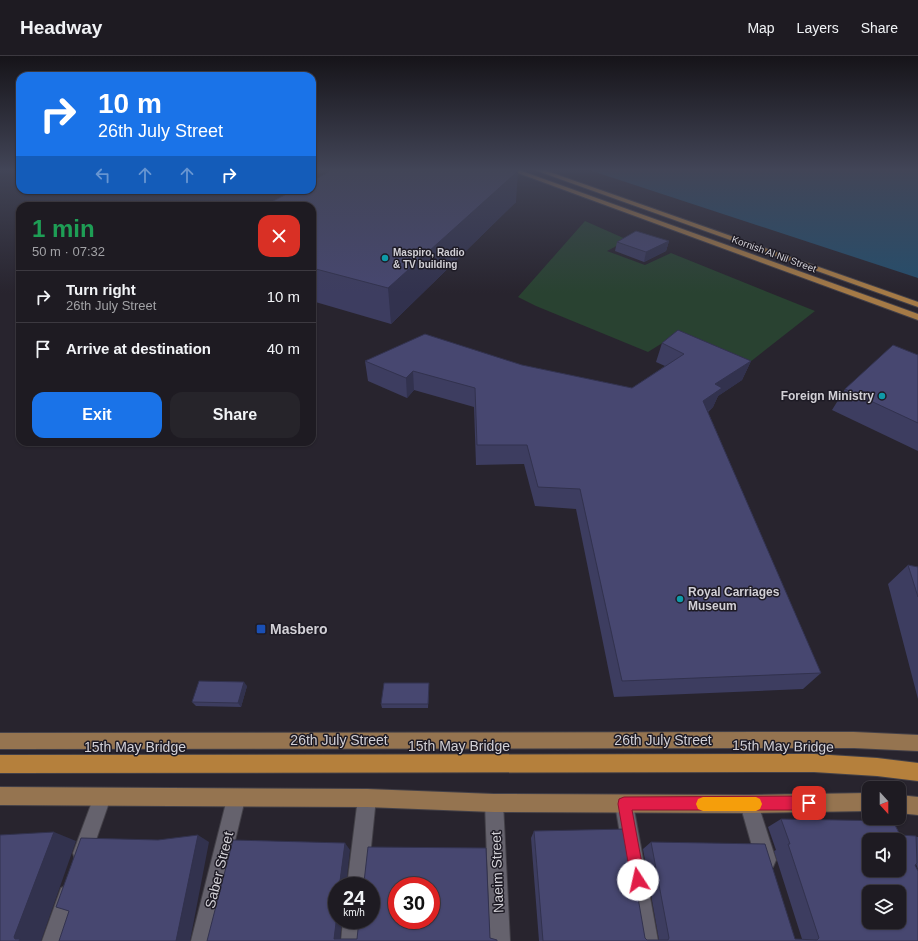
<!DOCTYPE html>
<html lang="en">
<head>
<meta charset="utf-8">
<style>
	:root { --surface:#1e1b22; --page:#26242a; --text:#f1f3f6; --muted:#a1a1a5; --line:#3c3940; --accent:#1a73e8 }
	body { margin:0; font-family:Arial,sans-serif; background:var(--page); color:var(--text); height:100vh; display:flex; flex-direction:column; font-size:15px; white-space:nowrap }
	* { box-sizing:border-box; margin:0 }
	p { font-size:13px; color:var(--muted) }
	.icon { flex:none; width:22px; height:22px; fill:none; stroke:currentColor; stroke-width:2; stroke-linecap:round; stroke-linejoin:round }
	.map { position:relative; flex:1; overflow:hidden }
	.side { position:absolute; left:16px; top:146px; width:300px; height:244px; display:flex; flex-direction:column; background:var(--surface); border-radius:12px; box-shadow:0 1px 3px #0004,0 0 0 1px var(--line) }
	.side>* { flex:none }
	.guide { position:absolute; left:16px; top:16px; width:300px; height:122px; border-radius:12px; box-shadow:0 1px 3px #0004,0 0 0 1px var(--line); background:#1a73e8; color:#fff; overflow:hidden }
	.needle { width:26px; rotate:159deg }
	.tools { position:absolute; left:862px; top:725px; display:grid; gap:8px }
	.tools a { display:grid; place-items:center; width:44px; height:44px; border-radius:8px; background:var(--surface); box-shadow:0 1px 3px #0004,0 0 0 1px var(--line); font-size:20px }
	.speed { position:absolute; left:328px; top:821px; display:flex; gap:8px; font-size:20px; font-weight:700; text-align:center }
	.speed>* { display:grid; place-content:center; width:52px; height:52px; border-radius:50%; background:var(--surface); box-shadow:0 1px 3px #0004,0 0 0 1px var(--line); line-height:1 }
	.speed small { font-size:10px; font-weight:400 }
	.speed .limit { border:6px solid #d22; background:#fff; color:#111 }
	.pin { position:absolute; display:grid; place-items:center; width:34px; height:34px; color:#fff; margin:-17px; border-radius:8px; box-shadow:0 2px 6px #0006 }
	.me { position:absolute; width:44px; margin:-22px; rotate:350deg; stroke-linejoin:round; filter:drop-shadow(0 0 3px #0008) }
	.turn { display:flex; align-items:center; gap:14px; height:84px; padding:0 16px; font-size:18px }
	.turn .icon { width:52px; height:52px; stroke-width:2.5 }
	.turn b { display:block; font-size:28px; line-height:34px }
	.lanes { display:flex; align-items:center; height:38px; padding:0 16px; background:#0003; justify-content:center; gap:20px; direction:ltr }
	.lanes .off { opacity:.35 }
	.round { display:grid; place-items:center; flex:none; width:42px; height:42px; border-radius:12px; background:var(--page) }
	.head { display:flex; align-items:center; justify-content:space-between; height:68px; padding:0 16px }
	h1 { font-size:24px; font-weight:700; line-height:30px; color:#1e9e55 }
	.action { display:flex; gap:8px; margin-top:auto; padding:8px 16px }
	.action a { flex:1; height:46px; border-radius:12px; background:var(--accent); color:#fff; font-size:16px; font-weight:700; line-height:46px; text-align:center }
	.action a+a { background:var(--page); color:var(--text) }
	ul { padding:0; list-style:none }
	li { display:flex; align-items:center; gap:12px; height:52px; padding:0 16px; border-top:1px solid var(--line) }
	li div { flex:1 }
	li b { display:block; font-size:15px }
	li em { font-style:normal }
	header { display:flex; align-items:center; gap:24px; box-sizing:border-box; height:56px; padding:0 20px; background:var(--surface); border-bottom:1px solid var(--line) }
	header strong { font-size:19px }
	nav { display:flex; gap:22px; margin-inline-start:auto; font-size:14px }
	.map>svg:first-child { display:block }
	.green { fill:#294231 }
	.water { fill:#254e6c }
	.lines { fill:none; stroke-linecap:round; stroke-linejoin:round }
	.minor-casing { stroke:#434048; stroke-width:2 }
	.primary-casing { stroke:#434048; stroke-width:2 }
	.trunk-casing { stroke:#434048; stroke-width:2 }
	.motorway-casing { stroke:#434048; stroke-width:2 }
	.minor { fill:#65626d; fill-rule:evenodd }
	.primary { fill:#957450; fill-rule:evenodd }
	.trunk { fill:#a57a46; fill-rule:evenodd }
	.motorway { fill:#b5803c; fill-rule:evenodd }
	.wall { fill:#3d3d60 }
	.shaded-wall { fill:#32324e }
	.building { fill:#474770; stroke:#32324e; fill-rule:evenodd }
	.route { fill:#e11d48; stroke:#92132f }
	.slow { fill:#f59e0b }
	.culture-dot { fill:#0f9aa8; stroke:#1e1b25; stroke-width:1.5 }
	.transit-dot { fill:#1a4fb4; stroke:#1e1b25; stroke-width:1.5 }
	.labels { text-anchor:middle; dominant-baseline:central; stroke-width:3; stroke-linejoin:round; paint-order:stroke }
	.far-poi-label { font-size:10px; font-weight:bold; fill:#d2d0d6; stroke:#1e1b25; text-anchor:start }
	.far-street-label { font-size:10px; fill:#d2d0d6; stroke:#1e1b25 }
	.poi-label { font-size:12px; font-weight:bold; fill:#d2d0d6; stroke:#1e1b25; text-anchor:end }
	.near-poi-label { font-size:14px; font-weight:bold; fill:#d2d0d6; stroke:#1e1b25; text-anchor:start }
	.near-street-label { font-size:14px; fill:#d2d0d6; stroke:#1e1b25 }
</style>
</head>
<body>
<header>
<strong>Headway</strong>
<nav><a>Map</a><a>Layers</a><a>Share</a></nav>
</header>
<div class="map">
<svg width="918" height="885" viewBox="0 0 918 885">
	<rect width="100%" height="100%" fill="#28242e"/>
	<path class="green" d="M585,165L628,184L607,195L645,209L671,197L815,255L736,317L664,286L648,296L536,250L518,241Z"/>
	<path class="water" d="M586,113H918V222Z"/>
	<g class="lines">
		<defs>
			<path id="minor" d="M102,732L108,735L111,741L89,804L82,806L75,804L73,797L96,735Z
				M367,733L373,736L376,742L367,830H347L358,742L361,736Z
				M236,734L242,737L245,743L211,885H191L227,743L230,737Z
				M494,738L500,741L503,747L510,885H490L485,747L488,741Z
				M624,739L630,742L633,748L658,885H638L615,748L618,742Z
				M749,739L755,742L758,748L776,804L773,811L766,814L759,811L756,804L740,748L743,742Z
				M872,762H891L901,784L899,790V784H882Z
				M68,829L75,832L78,839L62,885H42L61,832Z
				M343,864H363L361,885H341Z"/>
			<path id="primary" d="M854,676L918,679V695L854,692L0,693V677Z
				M0,731L367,733L494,738L749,739L869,737V755L749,757L494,756L367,751L0,749Z
				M899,739L918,741V759L899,757Z"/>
			<path id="trunk" d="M507,113H516L918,258V264Z
				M532,113H541L918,246V251Z"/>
			<path id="motorway" d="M814,698L877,702L918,707V725L877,720L814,716L0,717V699Z"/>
		</defs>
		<use href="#minor" class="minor-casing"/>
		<use href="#primary" class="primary-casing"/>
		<use href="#trunk" class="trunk-casing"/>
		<use href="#motorway" class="motorway-casing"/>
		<use href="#minor" class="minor"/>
		<use href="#primary" class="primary"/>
		<use href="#trunk" class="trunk"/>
		<use href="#motorway" class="motorway"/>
	</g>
	<path class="wall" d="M516,146L391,268L312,245V150Z
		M669,185L666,195L644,206L615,195L617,186Z
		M662,287L751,305L742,324L718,340L713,351L708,356L821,617L803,633L614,641L576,453L535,450L524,408L476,409L474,351L414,334L407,342L368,325L365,305L522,309L632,332L665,310L656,306Z
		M918,299V395L832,354L845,333Z
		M908,509L918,511V643L888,528Z
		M247,630L241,651L196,650L192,646Z
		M429,632L428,652H382L381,648Z
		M781,763L916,781H918V813L916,808L915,809L918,885H539L531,782L534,775L647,884H659L643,793L651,786L795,883H802L774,795L776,794L768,771Z"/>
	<path class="shaded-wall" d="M518,115L516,146L391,268L388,232Z
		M669,185L666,195L644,206L646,196Z
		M751,305L742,324L718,340L713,351L695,365L703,345L715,328Z
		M413,315L414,334L407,342L406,322Z
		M244,626L247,630L241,651L238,647Z
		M54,776L76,785L41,885H19L15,883L14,881Z
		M198,779L209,786L190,885H176Z
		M345,787L350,794L346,830L340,825Z
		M337,859V864H342L340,885L334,883Z"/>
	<path class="building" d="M334,113H518V115L388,232L312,212V150H264L294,134H312V125Z
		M636,175L669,185L646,196L617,186Z
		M678,274L751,305L715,328L722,332L703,345L821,617L622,625L580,433L538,431L527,389H477L475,332L413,315L406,322L365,305L425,278L522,309L632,332L684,298L662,287Z
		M893,289L918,299V367L845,333Z
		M908,509L918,511V541Z
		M199,625L244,626L238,647L192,646Z
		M384,627H429L428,648H381Z
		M781,763L893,765L900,779L916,780L917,807L915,809L918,815V885H543L534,775L626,773L645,882L647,884H668L669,882L651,786L765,788L795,883L817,884L819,882L788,788H790ZM869,784H899V814H869ZM869,836H899V866H869Z
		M54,776L14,881L15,883H20L19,885H0V779Z
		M198,779L176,885H59L69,855L56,851L81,782L158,784Z
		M233,784L345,787L340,825L342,826H364L368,791L486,792L490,882L497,884V885H207ZM337,830H371V864H359L357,883H334L337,859ZM397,830H431V864H397Z"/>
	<linearGradient id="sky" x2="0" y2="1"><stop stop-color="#161419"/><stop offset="0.48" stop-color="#424557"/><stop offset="1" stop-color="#424557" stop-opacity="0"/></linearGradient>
	<rect width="918" height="237" fill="url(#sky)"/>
	<path class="route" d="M809,740L814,742L816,747L814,752L809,754H632L645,824L643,829L638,831L632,829L618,748L619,743L624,741Z"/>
	<path class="slow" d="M703,741H756L760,743L762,748L760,753L756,755H703L698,753L696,748L698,743Z"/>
	<g class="culture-dot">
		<circle cx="385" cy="202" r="4"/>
		<circle cx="882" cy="340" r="4"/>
		<circle cx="680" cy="543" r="4"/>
	</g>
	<rect class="transit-dot" x="256" y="568" width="10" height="10" rx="2"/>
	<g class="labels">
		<g class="far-poi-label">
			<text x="393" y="196">Maspiro, Radio<tspan x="393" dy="12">&amp; TV building</tspan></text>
		</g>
		<g class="far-street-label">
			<text transform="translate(774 198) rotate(20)">Kornish Al Nil Street</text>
		</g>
		<g class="poi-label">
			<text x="874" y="340">Foreign Ministry</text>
			<text x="688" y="536" text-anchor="start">Royal Carriages<tspan x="688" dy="14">Museum</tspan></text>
		</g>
		<g class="near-poi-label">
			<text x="270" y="573">Masbero</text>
		</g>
		<g class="near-street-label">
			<text x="339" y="684">26th July Street</text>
			<text x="663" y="684">26th July Street</text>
			<text x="459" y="690">15th May Bridge</text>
			<text transform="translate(783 690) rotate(1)">15th May Bridge</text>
			<text x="135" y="691">15th May Bridge</text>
			<text transform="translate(219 814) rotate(-76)">Saber Street</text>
			<text transform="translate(497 816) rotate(-92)">Naeim Street</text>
		</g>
	</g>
</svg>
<div class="tools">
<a><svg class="needle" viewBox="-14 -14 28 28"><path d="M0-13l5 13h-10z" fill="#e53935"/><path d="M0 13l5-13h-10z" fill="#a1a1a5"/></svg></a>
<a><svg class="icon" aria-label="sound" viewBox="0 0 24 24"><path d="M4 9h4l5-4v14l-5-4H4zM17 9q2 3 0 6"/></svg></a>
<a><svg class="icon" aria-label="layers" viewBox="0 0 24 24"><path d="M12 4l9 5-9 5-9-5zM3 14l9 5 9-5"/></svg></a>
</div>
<div class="speed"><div>24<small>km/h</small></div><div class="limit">30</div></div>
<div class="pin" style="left:809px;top:747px;background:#d93025"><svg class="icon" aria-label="arrive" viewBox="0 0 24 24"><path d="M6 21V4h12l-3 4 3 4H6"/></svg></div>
<svg class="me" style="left:638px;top:824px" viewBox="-20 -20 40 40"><circle r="19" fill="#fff"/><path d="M0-13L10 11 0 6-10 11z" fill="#e11d48"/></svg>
<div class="guide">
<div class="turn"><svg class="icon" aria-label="right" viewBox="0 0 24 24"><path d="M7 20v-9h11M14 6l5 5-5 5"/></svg><div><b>10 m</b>26th July Street</div></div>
<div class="lanes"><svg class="icon off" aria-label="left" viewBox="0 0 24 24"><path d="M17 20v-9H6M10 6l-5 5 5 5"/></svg><svg class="icon off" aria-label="ahead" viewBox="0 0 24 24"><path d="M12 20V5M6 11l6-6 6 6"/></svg><svg class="icon off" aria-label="ahead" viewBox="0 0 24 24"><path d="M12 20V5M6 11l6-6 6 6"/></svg><svg class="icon" aria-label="right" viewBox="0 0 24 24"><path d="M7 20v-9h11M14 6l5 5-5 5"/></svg></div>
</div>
<section class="side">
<div class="head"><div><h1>1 min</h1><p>50 m · 07:32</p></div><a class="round" style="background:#d93025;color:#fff"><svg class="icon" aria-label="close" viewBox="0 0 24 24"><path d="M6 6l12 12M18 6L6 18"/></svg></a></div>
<ul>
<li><svg class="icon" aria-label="right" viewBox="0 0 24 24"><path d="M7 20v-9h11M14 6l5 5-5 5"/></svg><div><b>Turn right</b><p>26th July Street</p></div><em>10 m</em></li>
<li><svg class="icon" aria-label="arrive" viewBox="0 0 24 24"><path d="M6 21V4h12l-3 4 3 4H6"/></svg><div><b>Arrive at destination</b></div><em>40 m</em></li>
</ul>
<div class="action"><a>Exit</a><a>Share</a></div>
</section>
</div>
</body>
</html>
